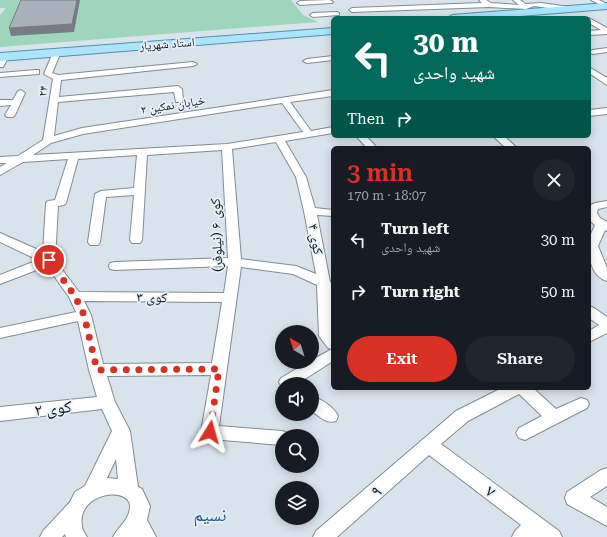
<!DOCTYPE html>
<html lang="en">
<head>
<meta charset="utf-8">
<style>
	:root { --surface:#171b24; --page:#20242c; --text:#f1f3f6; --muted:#9ea1a6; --accent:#d93025 }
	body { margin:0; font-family:"Roboto Serif","Noto Naskh Arabic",serif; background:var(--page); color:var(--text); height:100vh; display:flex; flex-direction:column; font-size:15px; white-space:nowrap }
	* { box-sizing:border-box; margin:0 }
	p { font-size:13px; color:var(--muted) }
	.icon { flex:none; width:22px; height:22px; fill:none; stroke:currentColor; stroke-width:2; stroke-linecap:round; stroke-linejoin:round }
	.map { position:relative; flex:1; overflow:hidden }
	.sheet { position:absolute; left:331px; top:146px; width:260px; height:244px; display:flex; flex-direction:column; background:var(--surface); border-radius:6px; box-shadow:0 2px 10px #0003 }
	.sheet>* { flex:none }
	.top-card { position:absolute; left:331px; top:16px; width:260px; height:122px; border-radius:6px; box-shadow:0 2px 10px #0003; background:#00695c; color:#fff; overflow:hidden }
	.needle { width:26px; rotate:321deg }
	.tools { position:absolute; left:275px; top:325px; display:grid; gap:8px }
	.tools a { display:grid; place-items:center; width:44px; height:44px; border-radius:50%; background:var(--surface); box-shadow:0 2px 10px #0003; font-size:20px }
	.pin { position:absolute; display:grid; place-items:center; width:34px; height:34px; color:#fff; margin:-17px; border:2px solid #fff; border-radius:50%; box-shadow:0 1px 4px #0007 }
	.me { position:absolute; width:44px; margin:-22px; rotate:8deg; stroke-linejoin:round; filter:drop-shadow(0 0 3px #0008) }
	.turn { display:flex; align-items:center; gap:14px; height:84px; padding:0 16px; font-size:18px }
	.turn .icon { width:52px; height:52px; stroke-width:2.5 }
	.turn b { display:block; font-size:28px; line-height:34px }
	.then { display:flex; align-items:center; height:38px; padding:0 16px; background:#0003; gap:8px; font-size:15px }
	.round { display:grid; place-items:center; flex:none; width:42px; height:42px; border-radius:21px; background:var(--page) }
	.overview { display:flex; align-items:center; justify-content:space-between; height:68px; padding:0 16px }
	h1 { font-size:24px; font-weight:600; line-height:30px; color:var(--accent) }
	.primary-button { display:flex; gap:8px; margin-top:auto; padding:8px 16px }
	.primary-button a { flex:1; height:46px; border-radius:24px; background:var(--accent); color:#fff; font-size:16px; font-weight:600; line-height:46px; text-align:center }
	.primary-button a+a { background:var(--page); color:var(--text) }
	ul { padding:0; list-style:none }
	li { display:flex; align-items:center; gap:12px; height:52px; padding:0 16px }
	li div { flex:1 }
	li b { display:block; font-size:15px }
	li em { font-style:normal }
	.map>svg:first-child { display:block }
	.green { fill:#9fd5bc }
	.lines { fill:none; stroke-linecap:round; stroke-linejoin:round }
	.street-casing { stroke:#828b93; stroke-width:2 }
	.primary-casing { stroke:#5390ae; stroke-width:2 }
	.street { fill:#fff; fill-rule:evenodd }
	.primary { fill:#ace4fe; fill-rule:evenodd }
	.shaded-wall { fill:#767c82 }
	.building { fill:#a8b1b9; stroke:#767c82 }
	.route { stroke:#d93025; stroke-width:7; stroke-dasharray:0 12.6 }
	.labels { text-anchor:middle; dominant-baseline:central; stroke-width:3.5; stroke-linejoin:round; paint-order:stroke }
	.far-street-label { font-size:12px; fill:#131619; stroke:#e6f0f9 }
	.street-label { font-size:14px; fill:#131619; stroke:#e6f0f9 }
	.near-street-label { font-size:17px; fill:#131619; stroke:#e6f0f9 }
	.near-neighbourhood-label { font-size:18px; fill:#1a5888; stroke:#e6f0f9 }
</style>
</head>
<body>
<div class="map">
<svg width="607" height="537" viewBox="0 0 607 537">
	<rect width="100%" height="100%" fill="#d9e3ec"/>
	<path class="green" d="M0,0H291L303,15L318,22L0,47V15L6,8H0Z"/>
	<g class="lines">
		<defs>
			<path id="street" d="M330,0L333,2L332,3L300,5L297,3L300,1Z
				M479,0H486L491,3L519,5L513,0H520L526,4L541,3L570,7L573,9L570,11L534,6L526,9L489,7L352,12L349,10L352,8L482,3Z
				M591,0H599L607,4V8Z
				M337,12L339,13V15L313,17L310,15L313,13Z
				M518,15L522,18H515L516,16Z
				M589,18L607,28V34L589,35V31L601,30L589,23Z
				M607,48V52L593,54L589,52L593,50Z
				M54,50H57L61,52L52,73L58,75L193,62L197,64L193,66L61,80L59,97L178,86L182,89L183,100L182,102H176L174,92L58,102L54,136L82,128L333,90V96L290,102L311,131L333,127V133L285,141L306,177L315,208L333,210V216L317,215L330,282L333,284V296H331L333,361L297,384H282L281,386L279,382L281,378L308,362H312V360L332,349L328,348L319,336L317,285L293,274L241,267L219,426L282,431L288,433L290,436H282V445L210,439L204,437L201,432L211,375L107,376L115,402L130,431L138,487L142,489L150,506L147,520L156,537H113C118,527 129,520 130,508C132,485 76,492 82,526C82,530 85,533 87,537H66L65,534L62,537H40L43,531L70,502L75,492L85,486L112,431L102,409L0,421V407L97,397L89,370L78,321L0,338V328L76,312L69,297L47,266L0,284V275L38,260L0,242V233L43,252L46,203L48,201L55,200L68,159L23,162L0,175V167L7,163H0V157L18,156L43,140L53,79L44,74ZM282,103L303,132L227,144L33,155L51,143L83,134ZM276,142L296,177L304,211L316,274L296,266L241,259L232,149ZM222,150L228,258L115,262L110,263L109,266L110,269L115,270L228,266L224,293L79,292L55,260L58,206L64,205L66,203L78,159L137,155L134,188L101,191L95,194L88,242L90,245H98L100,242L106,197L134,195L130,240L132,243H140L142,240L147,155ZM84,301L222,302L212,363L103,364L91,315ZM116,459L118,479L107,478Z
				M2,54H8L9,56L3,67H0V58Z
				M333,56V60L307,63L303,61L307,59Z
				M589,67L607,78V85L589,73Z
				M36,70H39V74L0,77V73Z
				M21,90L25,93L15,115L13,117H7L5,115L11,105L0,106V100H13L18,91Z
				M607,108V114L589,116V110Z
				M356,136H366L377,148H367Z
				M493,136H504L517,148H506Z
				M607,201V207L598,209L597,213L600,218L607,222V231L605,230L598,246L607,268V281C591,277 587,254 589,240C590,235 593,230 595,225L589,220V206L595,203Z
				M589,306L594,308L607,317V333L589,342V331L599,325L589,318Z
				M502,388H533L556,409L581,398L587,400L589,404L587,408L525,440L519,438L516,433L519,428L542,416L519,394L468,421L441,444L559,531L562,537H512L515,531L521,525L429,455L337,537H313L316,531L456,411Z
				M312,396C321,399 334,407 338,416L336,421C326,424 320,417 312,411Z
				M607,468V486L590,497L607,507V526L567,504L565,498L567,492L601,470Z"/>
			<path id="primary" d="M607,3V9L494,18H447L452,15Z
				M333,28V34L0,61V53Z"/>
		</defs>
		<use href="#street" class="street-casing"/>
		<use href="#primary" class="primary-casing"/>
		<use href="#street" class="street"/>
		<use href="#primary" class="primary"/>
	</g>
	<path class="shaded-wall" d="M77,0H80L74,32L11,36L9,28Z"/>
	<path class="building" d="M21,0H77L72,24L9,28Z"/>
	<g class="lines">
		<path class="route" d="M49,260L75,296L84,315L97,370L219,369L210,432"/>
	</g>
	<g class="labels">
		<g class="far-street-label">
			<text transform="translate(167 44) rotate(-4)">استاد شهریار</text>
			<text transform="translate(43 91) rotate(-82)">۲۴</text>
			<text transform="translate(173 105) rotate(-9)">خیابان نمکین ۲</text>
		</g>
		<g class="street-label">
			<text transform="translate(216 235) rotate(-92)">کوی ۶ (نیلوفر)</text>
			<text transform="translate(316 239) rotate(79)">کوی ۴</text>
			<text transform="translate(152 297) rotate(1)">کوی ۳</text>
		</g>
		<g class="near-street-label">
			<text transform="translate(53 408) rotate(-6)">کوی ۲</text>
			<text transform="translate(376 491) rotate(-41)">۹</text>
			<text transform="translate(491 491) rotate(37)">۷</text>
		</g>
		<g class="near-neighbourhood-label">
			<text x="210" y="514">نسیم</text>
		</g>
	</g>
</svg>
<div class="tools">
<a><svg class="needle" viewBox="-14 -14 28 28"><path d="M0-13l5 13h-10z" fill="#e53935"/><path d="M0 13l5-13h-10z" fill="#9ea1a6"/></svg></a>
<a><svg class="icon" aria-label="sound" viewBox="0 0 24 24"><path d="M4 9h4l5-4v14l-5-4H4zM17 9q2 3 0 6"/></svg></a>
<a><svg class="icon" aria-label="search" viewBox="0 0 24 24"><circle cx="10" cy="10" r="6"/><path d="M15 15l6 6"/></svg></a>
<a><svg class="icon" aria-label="layers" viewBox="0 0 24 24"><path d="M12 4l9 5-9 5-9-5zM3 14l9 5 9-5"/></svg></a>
</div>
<div class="pin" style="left:49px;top:260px;background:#d93025"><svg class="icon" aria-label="arrive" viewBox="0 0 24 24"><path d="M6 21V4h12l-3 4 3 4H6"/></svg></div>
<svg class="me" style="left:210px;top:432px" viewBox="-20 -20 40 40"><path d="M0-17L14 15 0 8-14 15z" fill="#d93025" stroke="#fff" stroke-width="4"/></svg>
<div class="top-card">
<div class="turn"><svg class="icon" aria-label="left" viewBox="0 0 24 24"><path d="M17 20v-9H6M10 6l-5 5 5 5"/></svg><div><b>30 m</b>شهید واحدی</div></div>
<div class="then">Then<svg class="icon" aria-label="right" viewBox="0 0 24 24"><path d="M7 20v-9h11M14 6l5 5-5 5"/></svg></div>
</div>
<section class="sheet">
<div class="overview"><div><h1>3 min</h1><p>170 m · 18:07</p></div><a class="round"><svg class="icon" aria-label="close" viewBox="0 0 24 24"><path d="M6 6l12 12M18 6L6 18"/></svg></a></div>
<ul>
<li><svg class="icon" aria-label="left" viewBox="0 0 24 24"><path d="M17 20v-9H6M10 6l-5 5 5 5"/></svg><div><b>Turn left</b><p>شهید واحدی</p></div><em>30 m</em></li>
<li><svg class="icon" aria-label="right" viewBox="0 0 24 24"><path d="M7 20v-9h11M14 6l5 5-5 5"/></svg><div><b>Turn right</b></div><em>50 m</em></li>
</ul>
<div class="primary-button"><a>Exit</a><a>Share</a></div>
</section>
</div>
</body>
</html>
